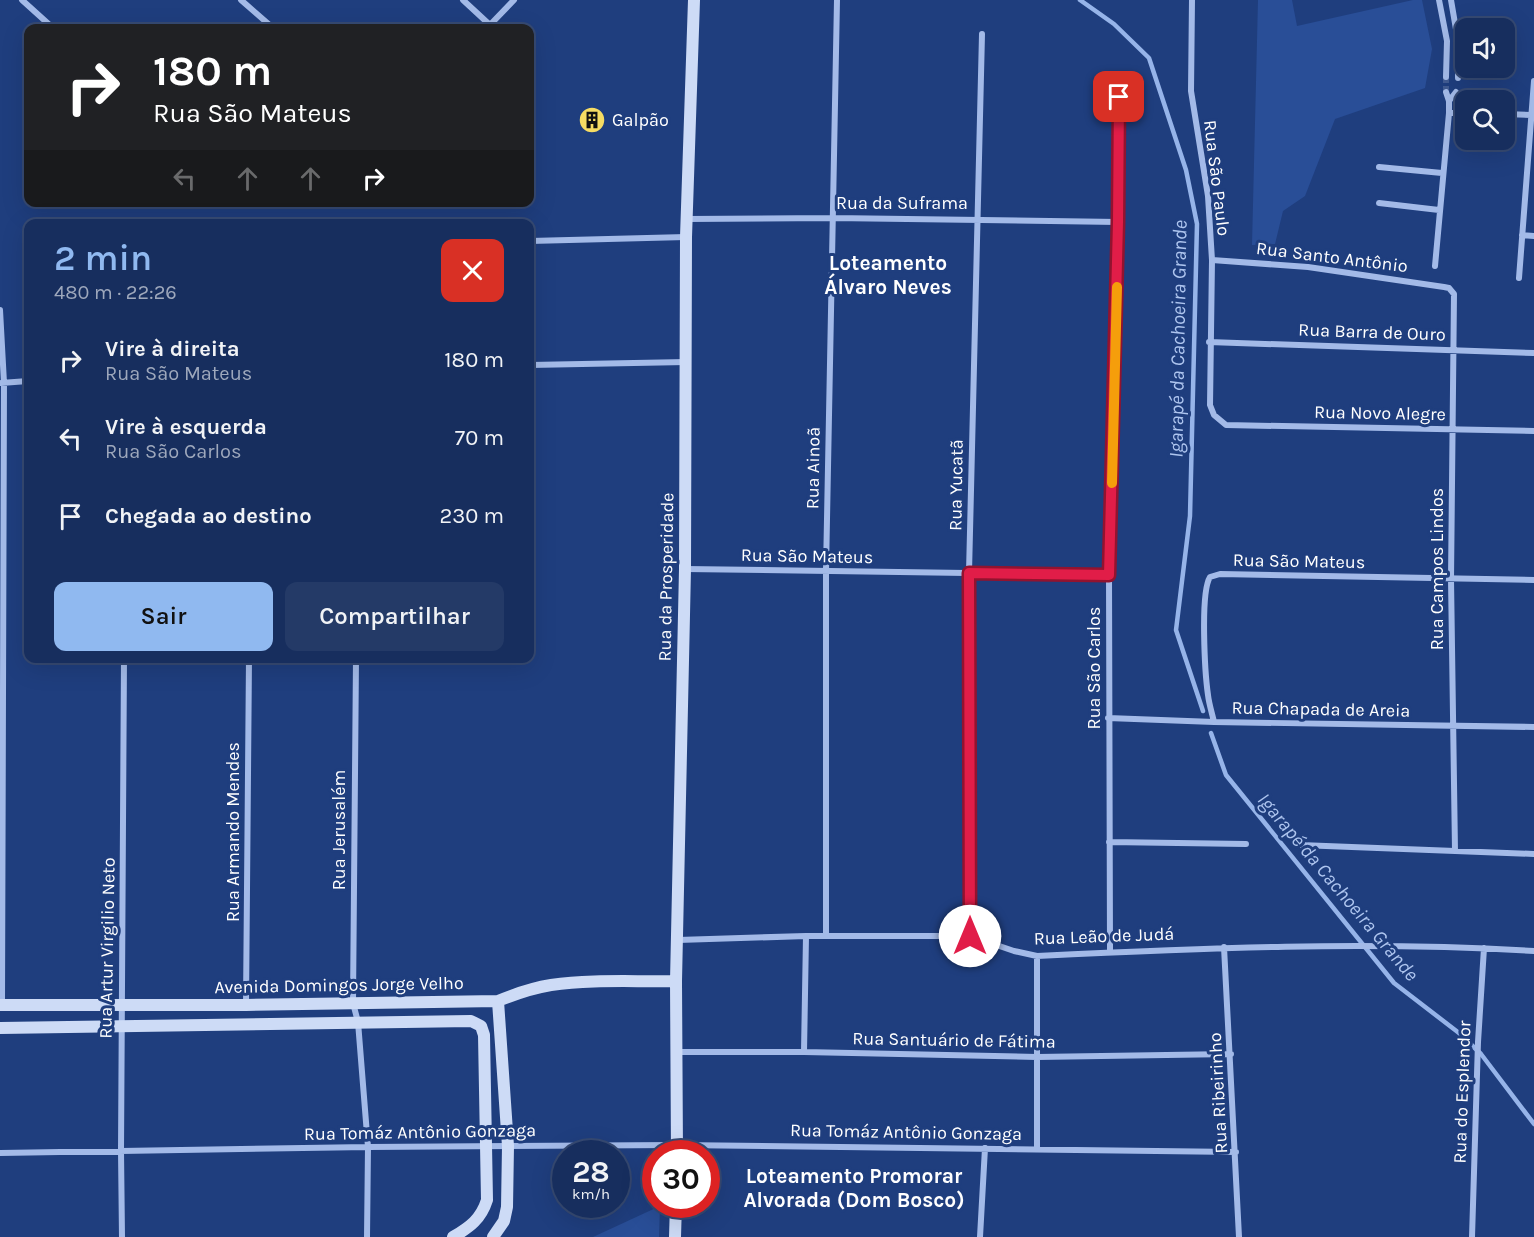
<!DOCTYPE html>
<html lang="pt">
<head>
<meta charset="utf-8">
<style>
	:root { --surface:#172e5e; --page:#243a67; --text:#f1f3f6; --muted:#9ea8bc; --line:#364a73; --accent:#90b9f0 }
	body { margin:0; font-family:Karla,sans-serif; background:var(--page); color:var(--text); height:100vh; display:flex; flex-direction:column; font-size:22px; white-space:nowrap }
	* { box-sizing:border-box; margin:0 }
	p { font-size:20px; color:var(--muted) }
	.icon { flex:none; width:33px; height:33px; fill:none; stroke:currentColor; stroke-width:2; stroke-linecap:round; stroke-linejoin:round }
	.map { position:relative; flex:1; overflow:hidden }
	.side { position:absolute; left:24px; top:219px; width:510px; height:444px; display:flex; flex-direction:column; background:var(--surface); border-radius:12px; box-shadow:0 6px 24px #0002,0 0 0 2px var(--line) }
	.side>* { flex:none }
	.hud { position:absolute; left:24px; top:24px; width:510px; height:183px; border-radius:12px; box-shadow:0 6px 24px #0002,0 0 0 2px var(--line); background:#202124; color:#fff; overflow:hidden }
	.buttons { position:absolute; left:1455px; top:18px; display:grid; gap:12px }
	.buttons a { display:grid; place-items:center; width:60px; height:60px; border-radius:12px; background:var(--surface); box-shadow:0 6px 24px #0002,0 0 0 2px var(--line); font-size:30px }
	.speed { position:absolute; left:552px; top:1140px; display:flex; gap:12px; font-size:30px; font-weight:700; text-align:center }
	.speed>* { display:grid; place-content:center; width:78px; height:78px; border-radius:50%; background:var(--surface); box-shadow:0 6px 24px #0002,0 0 0 2px var(--line); line-height:1 }
	.speed small { font-size:15px; font-weight:400 }
	.speed .limit { border:9px solid #d22; background:#fff; color:#111 }
	.pin { position:absolute; display:grid; place-items:center; width:51px; height:51px; color:#fff; margin:-26px; border-radius:12px; box-shadow:0 3px 9px #0006 }
	.me { position:absolute; width:66px; margin:-33px; rotate:0deg; stroke-linejoin:round; filter:drop-shadow(0 0 4px #0008) }
	.turn { display:flex; align-items:center; gap:21px; height:126px; padding:0 30px; font-size:27px }
	.turn .icon { width:78px; height:78px; stroke-width:2.5 }
	.turn b { display:block; font-size:42px; line-height:51px }
	.lanes { display:flex; align-items:center; height:57px; padding:0 30px; background:#0003; justify-content:center; gap:30px; direction:ltr }
	.lanes .off { opacity:.35 }
	.round { display:grid; place-items:center; flex:none; width:63px; height:63px; border-radius:12px; background:var(--page) }
	.headline { display:flex; align-items:center; justify-content:space-between; height:102px; padding:0 30px }
	h1 { font-size:36px; font-weight:600; line-height:45px; color:var(--accent) }
	.button { display:flex; gap:12px; margin-top:auto; padding:12px 30px }
	.button a { flex:1; height:69px; border-radius:12px; background:var(--accent); color:#111; font-size:24px; font-weight:600; line-height:69px; text-align:center }
	.button a+a { background:var(--page); color:var(--text) }
	ul { padding:0; list-style:none }
	li { display:flex; align-items:center; gap:18px; height:78px; padding:0 30px }
	li div { flex:1 }
	li b { display:block; font-size:22px }
	li em { font-style:normal }
	.map>svg:first-child { display:block }
	.green { fill:#294e97 }
	.lines { fill:none; stroke-linecap:round; stroke-linejoin:round }
	.stream { stroke:#96b4e9; stroke-width:4.5 }
	.street-tunnel { stroke:#415b91; stroke-width:6; stroke-dasharray:6 3; stroke-linecap:butt }
	.street { stroke:#a3bae8; stroke-width:6 }
	.secondary { stroke:#cddbf6; stroke-width:12 }
	.route-casing { stroke:#92132f; stroke-width:15 }
	.route { stroke:#e11d48; stroke-width:10 }
	.slow { stroke:#f59e0b; stroke-width:10 }
	.labels { text-anchor:middle; dominant-baseline:central; stroke-width:6; stroke-linejoin:round; paint-order:stroke }
	.poi-label { font-size:18px; fill:#fff; stroke:#1f3e7e; text-anchor:start }
	.street-label { font-size:18px; fill:#fff; stroke:#1f3e7e }
	.water-label { font-size:20px; font-style:italic; fill:#aec5ef; stroke:#1f3e7e }
	.quarter-label { font-size:21px; font-weight:bold; fill:#fff; stroke:#1f3e7e }
</style>
</head>
<body>
<div class="map">
<svg width="1534" height="1237" viewBox="0 0 1534 1237">
	<rect width="100%" height="100%" fill="#1f3e7e"/>
	<path class="green" d="M1258,0H1292L1297,26L1413,0H1422L1432,49L1425,88L1335,119L1305,196L1283,211L1275,244L1252,245Z
		M660,1206L659,1237H593Z"/>
	<g class="lines">
		<path class="stream" d="M1080,0L1114,24L1149,58L1186,170L1197,224L1190,516L1176,630L1203,711
			M1211,733L1226,775L1394,983L1459,1033L1481,1054L1534,1124"/>
		<path class="street-tunnel" d="M1446,77V92"/>
		<path class="street" d="M22,0L53,28
			M241,0L273,28
			M463,0L490,25
			M1192,0L1191,91L1208,196L1212,260L1210,405L1214,415L1226,425L1534,431
			M1439,0L1447,41L1446,77
			M1451,0L1458,41V78
			M487,28L514,0
			M1449,101L1456,92
			M1449,113H1466
			M1504,114L1531,115
			M1379,167L1442,173
			M1379,203L1439,210
			M687,219L833,218L1118,222
			M251,224V222
			M1522,235L1534,236
			M530,241L686,237
			M1212,260L1308,267L1444,287L1449,288L1454,294L1451,579L1455,851
			M1435,266L1449,113V101L1446,92
			M1519,278L1534,81
			M0,310L4,383L2,1005
			M1209,342L1534,353
			M530,365L686,362
			M1,383L28,381
			M685,569L1109,575
			M356,658L353,1003L358,1022L368,1147L367,1237
			M1108,718L1214,722L1534,727
			M1214,722C1212,713 1209,704 1208,695C1205,674 1200,593 1210,577L1220,574L1534,580
			M1109,842L1246,844
			M1300,845L1534,854
			M826,936V571L837,0
			M970,936L969,573L982,34
			M678,940L806,936H970L1014,951L1037,956C1202,948 1368,941 1534,951
			M1224,947L1239,1237
			M1110,952L1109,575L1118,222L1119,97
			M246,1005L249,658
			M677,1052H804L1037,1057L1231,1054
			M804,1052L806,936
			M1037,1148V956
			M0,1153L368,1147L677,1145L1236,1152
			M122,1237L121,1151L124,658
			M980,1237L985,1148
			M1472,1237L1478,1042L1484,948"/>
		<path class="secondary" d="M0,1005H246L498,1001C515,994 532,988 551,985C592,979 635,982 676,981
			M0,1028L471,1021L481,1026L484,1035L487,1200C481,1219 470,1227 453,1237
			M677,1154L676,981L685,569L686,237L694,0
			M493,1237L504,1221L507,1207L508,1146L498,1001
			M675,1237L676,1204"/>
	</g>
	<g class="lines">
		<defs>
			<path id="route" d="M970,936L969,573L1109,575L1118,222L1119,97"/>
		</defs>
		<use href="#route" class="route-casing"/>
		<use href="#route" class="route"/>
		<path class="slow" d="M1112,483L1117,287"/>
	</g>
	<defs>
		<symbol id="building-disc" viewBox="-11 -11 22 22"><circle r="9.5" fill="#f6dc63" stroke="#1f3e7e"/><path d="M-4-6H4V6H1V3H-1V6H-4ZM-2.5-4.3h1.7v1.8h-1.7ZM.8-4.3h1.7v1.8H.8ZM-2.5-1h1.7V.8h-1.7ZM.8-1h1.7V.8H.8Z" fill="#111"/></symbol>
	</defs>
	<g fill-rule="evenodd">
		<use href="#building-disc" x="577" y="105" width="30" height="30"/>
	</g>
	<g class="labels">
		<g class="poi-label">
			<text x="612" y="120">Galpão</text>
		</g>
		<g class="street-label">
			<text transform="translate(1217 178) rotate(83)">Rua São Paulo</text>
			<text x="902" y="203">Rua da Suframa</text>
			<text transform="translate(1332 257) rotate(7)">Rua Santo Antônio</text>
			<text transform="translate(1372 332) rotate(2)">Rua Barra de Ouro</text>
			<text transform="translate(1380 413) rotate(1)">Rua Novo Alegre</text>
			<text transform="translate(813 468) rotate(-89)">Rua Ainoã</text>
			<text transform="translate(956 485) rotate(-89)">Rua Yucatã</text>
			<text transform="translate(807 556) rotate(1)">Rua São Mateus</text>
			<text transform="translate(1299 561) rotate(1)">Rua São Mateus</text>
			<text transform="translate(1437 569) rotate(-90)">Rua Campos Lindos</text>
			<text transform="translate(666 577) rotate(-89)">Rua da Prosperidade</text>
			<text transform="translate(1094 668) rotate(-90)">Rua São Carlos</text>
			<text transform="translate(1321 709) rotate(1)">Rua Chapada de Areia</text>
			<text transform="translate(339 830) rotate(-90)">Rua Jerusalém</text>
			<text transform="translate(233 832) rotate(-90)">Rua Armando Mendes</text>
			<text transform="translate(1104 936) rotate(-2)">Rua Leão de Judá</text>
			<text transform="translate(107 948) rotate(-89)">Rua Artur Virgilio Neto</text>
			<text transform="translate(339 985) rotate(-1)">Avenida Domingos Jorge Velho</text>
			<text transform="translate(954 1040) rotate(1)">Rua Santuário de Fátima</text>
			<text transform="translate(1462 1092) rotate(-88)">Rua do Esplendor</text>
			<text transform="translate(1218 1093) rotate(-93)">Rua Ribeirinho</text>
			<text transform="translate(420 1132) rotate(-1)">Rua Tomáz Antônio Gonzaga</text>
			<text transform="translate(906 1132) rotate(1)">Rua Tomáz Antônio Gonzaga</text>
		</g>
		<g class="water-label">
			<text transform="translate(1178 339) rotate(-89)">Igarapé da Cachoeira Grande</text>
			<text transform="translate(1338 887) rotate(50)">Igarapé da Cachoeira Grande</text>
		</g>
		<g class="quarter-label">
			<text x="888" y="263">Loteamento<tspan x="888" dy="24">Álvaro Neves</tspan></text>
			<text x="854" y="1176">Loteamento Promorar<tspan x="854" dy="24">Alvorada (Dom Bosco)</tspan></text>
		</g>
	</g>
</svg>
<div class="buttons">
<a><svg class="icon" aria-label="sound" viewBox="0 0 24 24"><path d="M4 9h4l5-4v14l-5-4H4zM17 9q2 3 0 6"/></svg></a>
<a><svg class="icon" aria-label="search" viewBox="0 0 24 24"><circle cx="10" cy="10" r="6"/><path d="M15 15l6 6"/></svg></a>
</div>
<div class="speed"><div>28<small>km/h</small></div><div class="limit">30</div></div>
<div class="pin" style="left:1119px;top:97px;background:#d93025"><svg class="icon" aria-label="arrive" viewBox="0 0 24 24"><path d="M6 21V4h12l-3 4 3 4H6"/></svg></div>
<svg class="me" style="left:970px;top:936px" viewBox="-20 -20 40 40"><circle r="19" fill="#fff"/><path d="M0-13L10 11 0 6-10 11z" fill="#e11d48"/></svg>
<div class="hud">
<div class="turn"><svg class="icon" aria-label="right" viewBox="0 0 24 24"><path d="M7 20v-9h11M14 6l5 5-5 5"/></svg><div><b>180 m</b>Rua São Mateus</div></div>
<div class="lanes"><svg class="icon off" aria-label="left" viewBox="0 0 24 24"><path d="M17 20v-9H6M10 6l-5 5 5 5"/></svg><svg class="icon off" aria-label="ahead" viewBox="0 0 24 24"><path d="M12 20V5M6 11l6-6 6 6"/></svg><svg class="icon off" aria-label="ahead" viewBox="0 0 24 24"><path d="M12 20V5M6 11l6-6 6 6"/></svg><svg class="icon" aria-label="right" viewBox="0 0 24 24"><path d="M7 20v-9h11M14 6l5 5-5 5"/></svg></div>
</div>
<section class="side">
<div class="headline"><div><h1>2 min</h1><p>480 m · 22:26</p></div><a class="round" style="background:#d93025;color:#fff"><svg class="icon" aria-label="close" viewBox="0 0 24 24"><path d="M6 6l12 12M18 6L6 18"/></svg></a></div>
<ul>
<li><svg class="icon" aria-label="right" viewBox="0 0 24 24"><path d="M7 20v-9h11M14 6l5 5-5 5"/></svg><div><b>Vire à direita</b><p>Rua São Mateus</p></div><em>180 m</em></li>
<li><svg class="icon" aria-label="left" viewBox="0 0 24 24"><path d="M17 20v-9H6M10 6l-5 5 5 5"/></svg><div><b>Vire à esquerda</b><p>Rua São Carlos</p></div><em>70 m</em></li>
<li><svg class="icon" aria-label="arrive" viewBox="0 0 24 24"><path d="M6 21V4h12l-3 4 3 4H6"/></svg><div><b>Chegada ao destino</b></div><em>230 m</em></li>
</ul>
<div class="button"><a>Sair</a><a>Compartilhar</a></div>
</section>
</div>
</body>
</html>
